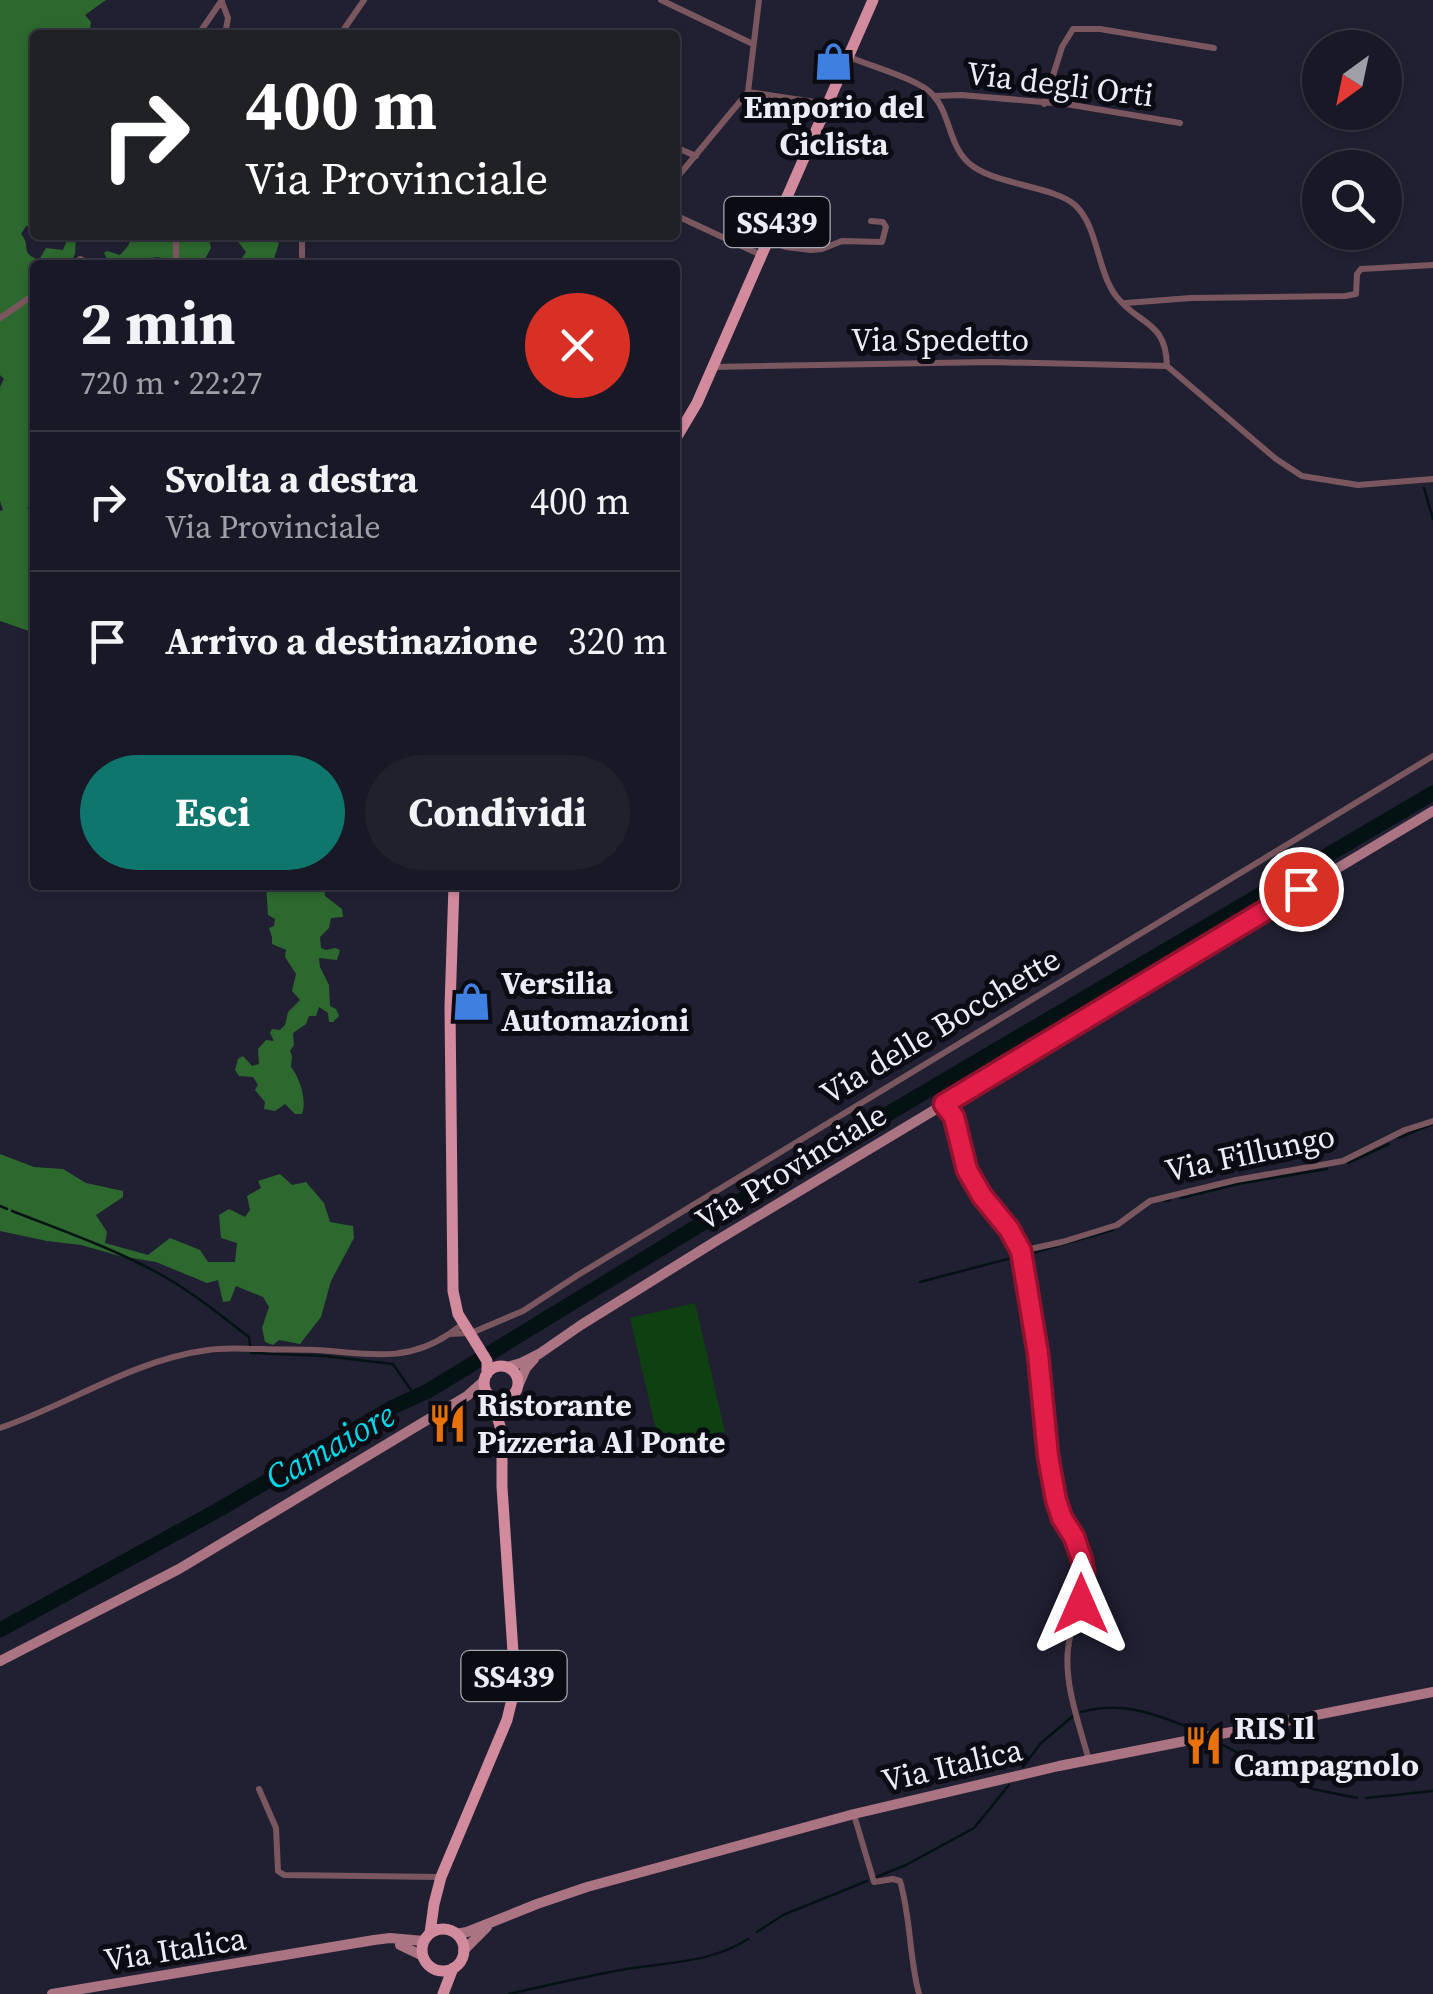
<!DOCTYPE html>
<html lang="it">
<head>
<meta charset="utf-8">
<style>
	:root { --surface:#181826; --page:#21212e; --text:#f1f3f6; --muted:#9fa0a7; --line:#363743; --accent:#0f766e }
	body { margin:0; font-family:"Source Serif 4",serif; background:var(--page); color:var(--text); height:100vh; display:flex; flex-direction:column; font-size:38px; white-space:nowrap }
	* { box-sizing:border-box; margin:0 }
	p { font-size:32px; color:var(--muted) }
	.icon { flex:none; width:55px; height:55px; fill:none; stroke:currentColor; stroke-width:2; stroke-linecap:round; stroke-linejoin:round }
	.map { position:relative; flex:1; overflow:hidden }
	.sheet { position:absolute; left:30px; top:260px; width:650px; height:630px; display:flex; flex-direction:column; background:var(--surface); border-radius:10px; box-shadow:0 2px 8px #0004,0 0 0 2px var(--line) }
	.sheet>* { flex:none }
	.banner { position:absolute; left:30px; top:30px; width:650px; height:210px; border-radius:10px; box-shadow:0 2px 8px #0004,0 0 0 2px var(--line); background:#202124; color:#fff; overflow:hidden }
	.needle { width:65px; rotate:213deg }
	.controls { position:absolute; left:1302px; top:30px; display:grid; gap:20px }
	.controls a { display:grid; place-items:center; width:100px; height:100px; border-radius:50%; background:var(--surface); box-shadow:0 2px 8px #0004,0 0 0 2px var(--line); font-size:50px }
	.pin { position:absolute; display:grid; place-items:center; width:85px; height:85px; color:#fff; margin:-42px; border:5px solid #fff; border-radius:50%; box-shadow:0 2px 10px #0007 }
	.me { position:absolute; width:110px; margin:-55px; rotate:0deg; stroke-linejoin:round; filter:drop-shadow(0 0 8px #0008) }
	.turn { display:flex; align-items:center; gap:35px; height:210px; padding:0 50px; font-size:45px }
	.turn .icon { width:130px; height:130px; stroke-width:2.5 }
	.turn b { display:block; font-size:70px; line-height:85px }
	.round { display:grid; place-items:center; flex:none; width:105px; height:105px; border-radius:52px; background:var(--page) }
	.overview { display:flex; align-items:center; justify-content:space-between; height:170px; padding:0 50px }
	h1 { font-size:60px; font-weight:700; line-height:75px }
	.primary-button { display:flex; gap:20px; margin-top:auto; padding:20px 50px }
	.primary-button a { flex:1; height:115px; border-radius:60px; background:var(--accent); color:#fff; font-size:40px; font-weight:700; line-height:115px; text-align:center }
	.primary-button a+a { background:var(--page); color:var(--text) }
	ul { padding:0; list-style:none }
	li { display:flex; align-items:center; gap:30px; height:140px; padding:0 50px; border-top:2px solid var(--line) }
	li div { flex:1 }
	li b { display:block; font-size:38px }
	li em { font-style:normal }
	.map>svg:first-child { display:block }
	.green { fill:#0e4012 }
	.forest { fill:#2d682f }
	.lines { fill:none; stroke-linecap:round; stroke-linejoin:round }
	.stream { stroke:#041214; stroke-width:2.5 }
	.river { stroke:#041214; stroke-width:15 }
	.minor { stroke:#7a575f; stroke-width:6 }
	.secondary { stroke:#ab7482; stroke-width:10 }
	.primary { stroke:#d28a9d; stroke-width:11 }
	.route-casing { stroke:#92132f; stroke-width:25 }
	.route { stroke:#e11d48; stroke-width:18 }
	.labels { text-anchor:middle; dominant-baseline:central; stroke-width:10; stroke-linejoin:round; paint-order:stroke }
	.shield { fill:#0b0b13; stroke:#a8a8b3; stroke-width:2.5 }
	.shield-label { font-size:30px; font-weight:bold; fill:#ebecf8 }
	.street-label { font-size:32px; fill:#ebecf8; stroke:#0b0b13 }
	.poi-label { font-size:32px; font-weight:bold; fill:#ebecf8; stroke:#0b0b13; text-anchor:start }
	.water-label { font-size:35px; font-style:italic; fill:#00d7e8; stroke:#0b0b13 }
</style>
</head>
<body>
<div class="map">
<svg width="1433" height="1994" viewBox="0 0 1433 1994">
	<rect width="100%" height="100%" fill="#202032"/>
	<path class="green" d="M695,1303L725,1432L660,1447L630,1318Z"/>
	<path class="forest" d="M0,0H106L85,15L91,22L89,35H35V228L26,226L21,234C32,246 19,253 39,260L46,248L63,250L67,240L66,235H76L75,254L70,265H35V352L31,359L35,361L33,442L35,492L27,509H35V633L0,621V511L3,510L0,501V387L4,379L0,375Z
		M133,235H208L211,248L204,261V265H179L158,257L110,264L104,253L107,251L120,255L128,246Z
		M233,235H264L279,243L273,262L266,265H237L246,252Z
		M266,885H324L325,896L342,909L343,917L331,918L329,928L320,937L321,948L326,950L335,948L340,950L337,960L319,958L320,967L329,985L330,1006L336,1009L339,1016L333,1022H329L328,1013L319,1007L316,1016H309L306,1024L293,1033L294,1045L290,1051L292,1056L291,1067C300,1078 307,1101 302,1114H295L285,1104L275,1111L264,1109L265,1102L255,1090L258,1085L253,1077L239,1076L235,1070L238,1059L243,1056L252,1066L259,1064L258,1049L266,1040L274,1041L270,1033L272,1029L280,1030L285,1025L288,1012L300,1000L292,991L296,974L285,957L286,950L272,944V937L269,928L274,926L275,919L268,915Z
		M0,1154L34,1167L63,1169L86,1183L123,1191V1197L96,1215L107,1232L105,1243L148,1255L170,1238L200,1250L208,1262H235L237,1243L221,1238L219,1215L229,1209L245,1217L250,1210L247,1196L261,1188L258,1181L280,1174L292,1185L306,1182L324,1203L330,1222L353,1226L354,1238L331,1281L321,1317L300,1344L279,1340L273,1345L265,1342L262,1328L269,1307L263,1297L236,1286L230,1301L223,1302L218,1280L207,1283L156,1262L120,1256L81,1245L47,1241L0,1231Z"/>
	<g class="lines">
		<path class="stream" d="M1424,488L1433,519
			M1398,1138L1433,1124
			M1348,1163L1389,1144
			M1181,1198L1238,1184L1327,1169
			M1165,1201L1170,1200
			M0,1206L7,1209
			M12,1211C61,1230 112,1248 158,1273C191,1291 220,1315 249,1337L251,1353L324,1356L393,1364L415,1396
			M1025,1255L1113,1230
			M920,1282L1019,1256
			M1081,1712C1125,1700 1156,1715 1196,1730
			M1223,1745L1283,1777L1313,1789L1357,1798
			M1023,1767L1040,1744L1073,1716
			M1366,1798L1433,1791
			M876,1877L906,1865L974,1828L1009,1785
			M757,1932L783,1915L867,1881
			M509,1994C548,1985 587,1976 626,1969C668,1962 711,1963 748,1939"/>
		<path class="river" d="M0,1630L220,1509L393,1407L428,1391L706,1221L1433,793"/>
		<path class="minor" d="M661,0L753,44
			M222,2L228,18L225,35
			M198,35L222,0
			M340,35L364,0
			M849,57C870,66 919,79 933,95C952,116 948,150 974,167C1000,185 1055,187 1075,205C1098,226 1097,271 1116,296C1139,326 1166,320 1167,366
			M748,92L828,104
			M935,96L961,95L1066,104L1180,123
			M1044,104L1062,47L1073,29H1100L1214,48
			M675,147L696,156
			M675,180L748,92L759,0
			M675,215L761,255
			M769,241L786,247L811,250L822,249L842,241L882,242L886,227L883,222L871,221
			M73,265L80,259L84,261V265
			M176,265V235
			M302,265V235
			M1126,303L1191,298L1345,296L1356,294L1357,274L1361,269L1433,265
			M0,318L35,294
			M1167,366L1276,459L1302,476L1358,485L1433,479
			M713,367L990,362L1167,366
			M945,1104C963,1122 958,1152 970,1174C984,1201 1009,1222 1020,1250C1027,1265 1027,1286 1030,1302C1035,1337 1040,1372 1043,1407C1046,1437 1048,1468 1055,1498C1062,1523 1081,1542 1083,1568C1086,1597 1071,1621 1068,1649C1064,1686 1080,1726 1089,1761
			M1021,1251L1062,1242L1117,1225L1150,1201L1236,1180L1343,1161L1405,1130L1433,1121
			M463,1324L449,1334L470,1333
			M471,1333L523,1311L578,1275L1433,756
			M0,1428C70,1404 133,1360 208,1350C226,1347 244,1349 262,1349C280,1350 298,1349 316,1350C365,1353 405,1364 449,1334
			M259,1789L276,1828L278,1871L284,1875L440,1877
			M854,1815L874,1882L893,1879L900,1881C911,1918 909,1957 919,1994"/>
		<path class="secondary" d="M507,1367L521,1363L539,1354L581,1325L716,1241L1433,811
			M518,1386L526,1368L534,1359
			M0,1661L179,1569L467,1396L485,1380
			M456,1934L467,1932L537,1904L587,1887L854,1814L1059,1766L1433,1692
			M400,1945L423,1956
			M463,1951L487,1927
			M52,1994L374,1940L390,1938L424,1941"/>
		<path class="primary" d="M675,440L697,403L873,0
			M454,885L450,1007L453,1291L458,1314L487,1361V1374
			M484 1383a17 17 0 1 1 34 0a17 17 0 1 1-34 0Z
			M422 1950a21 21 0 1 1 42 0a21 21 0 1 1-42 0Z
			M430,1933L434,1904L441,1877L507,1720L513,1695L514,1667L502,1487V1433L491,1396
			M443,1994L453,1968"/>
	</g>
	<g class="lines">
		<defs>
			<path id="route" d="M1081,1604L1084,1572L1082,1560L1074,1537L1062,1518L1056,1500L1048,1456L1038,1354L1021,1251L1009,1229L982,1196L967,1170L954,1117L944,1104L1301,889"/>
		</defs>
		<use href="#route" class="route-casing"/>
		<use href="#route" class="route"/>
	</g>
	<defs>
		<symbol id="shop-bare" viewBox="-9 -9 18 18"><path d="M-5-2.5h2.3a2.7 3.5 0 0 1 5.4 0H5L5.5 6h-11ZM-1.5-2.5h3a1.5 2.3 0 0 0-3 0Z" fill="#3f7fe0" stroke="#0b0b13" stroke-width="2.5" paint-order="stroke"/></symbol>
		<symbol id="restaurant-bare" viewBox="-9 -9 18 18"><path d="M-5-6h1v4h1v-4h1v4h1v-4h1v5L-1.5 .5V6h-2V.5L-5-1ZM5-6V6H3V1.5H1.5Q1.5-4 5-6Z" fill="#e8710a" stroke="#0b0b13" stroke-width="2.5" paint-order="stroke"/></symbol>
	</defs>
	<g fill-rule="evenodd">
		<use href="#shop-bare" x="806" y="34" width="55" height="55"/>
		<use href="#shop-bare" x="444" y="974" width="55" height="55"/>
		<use href="#restaurant-bare" x="420" y="1396" width="55" height="55"/>
		<use href="#restaurant-bare" x="1176" y="1718" width="55" height="55"/>
	</g>
	<g class="labels">
		<g class="shield">
			<rect x="724.5" y="197" width="105" height="50" rx="8"/>
			<rect x="461.5" y="1651" width="105" height="50" rx="8"/>
		</g>
		<g class="shield-label">
			<text x="777" y="222">SS439</text>
			<text x="514" y="1676">SS439</text>
		</g>
		<g class="street-label">
			<text transform="translate(1060 84) rotate(7)">Via degli Orti</text>
			<text x="940" y="340">Via Spedetto</text>
			<text transform="translate(940 1026) rotate(-31)">Via delle Bocchette</text>
			<text transform="translate(1250 1153) rotate(-12)">Via Fillungo</text>
			<text transform="translate(791 1167) rotate(-31)">Via Provinciale</text>
			<text transform="translate(952 1765) rotate(-13)">Via Italica</text>
			<text transform="translate(175 1949) rotate(-9)">Via Italica</text>
		</g>
		<g class="poi-label">
			<text x="834" y="107" text-anchor="middle">Emporio del<tspan x="834" dy="37">Ciclista</tspan></text>
			<text x="501" y="983">Versilia<tspan x="501" dy="37">Automazioni</tspan></text>
			<text x="477" y="1405">Ristorante<tspan x="477" dy="37">Pizzeria Al Ponte</tspan></text>
			<text x="1234" y="1728">RIS Il<tspan x="1234" dy="37">Campagnolo</tspan></text>
		</g>
		<g class="water-label">
			<text transform="translate(330 1446) rotate(-29)">Camaiore</text>
		</g>
	</g>
</svg>
<div class="controls">
<a><svg class="needle" viewBox="-14 -14 28 28"><path d="M0-13l5 13h-10z" fill="#e53935"/><path d="M0 13l5-13h-10z" fill="#9fa0a7"/></svg></a>
<a><svg class="icon" aria-label="search" viewBox="0 0 24 24"><circle cx="10" cy="10" r="6"/><path d="M15 15l6 6"/></svg></a>
</div>
<div class="pin" style="left:1301px;top:889px;background:#d93025"><svg class="icon" aria-label="arrive" viewBox="0 0 24 24"><path d="M6 21V4h12l-3 4 3 4H6"/></svg></div>
<svg class="me" style="left:1081px;top:1604px" viewBox="-20 -20 40 40"><path d="M0-17L14 15 0 8-14 15z" fill="#e11d48" stroke="#fff" stroke-width="4"/></svg>
<div class="banner">
<div class="turn"><svg class="icon" aria-label="right" viewBox="0 0 24 24"><path d="M7 20v-9h11M14 6l5 5-5 5"/></svg><div><b>400 m</b>Via Provinciale</div></div>
</div>
<section class="sheet">
<div class="overview"><div><h1>2 min</h1><p>720 m · 22:27</p></div><a class="round" style="background:#d93025;color:#fff"><svg class="icon" aria-label="close" viewBox="0 0 24 24"><path d="M6 6l12 12M18 6L6 18"/></svg></a></div>
<ul>
<li><svg class="icon" aria-label="right" viewBox="0 0 24 24"><path d="M7 20v-9h11M14 6l5 5-5 5"/></svg><div><b>Svolta a destra</b><p>Via Provinciale</p></div><em>400 m</em></li>
<li><svg class="icon" aria-label="arrive" viewBox="0 0 24 24"><path d="M6 21V4h12l-3 4 3 4H6"/></svg><div><b>Arrivo a destinazione</b></div><em>320 m</em></li>
</ul>
<div class="primary-button"><a>Esci</a><a>Condividi</a></div>
</section>
</div>
</body>
</html>
